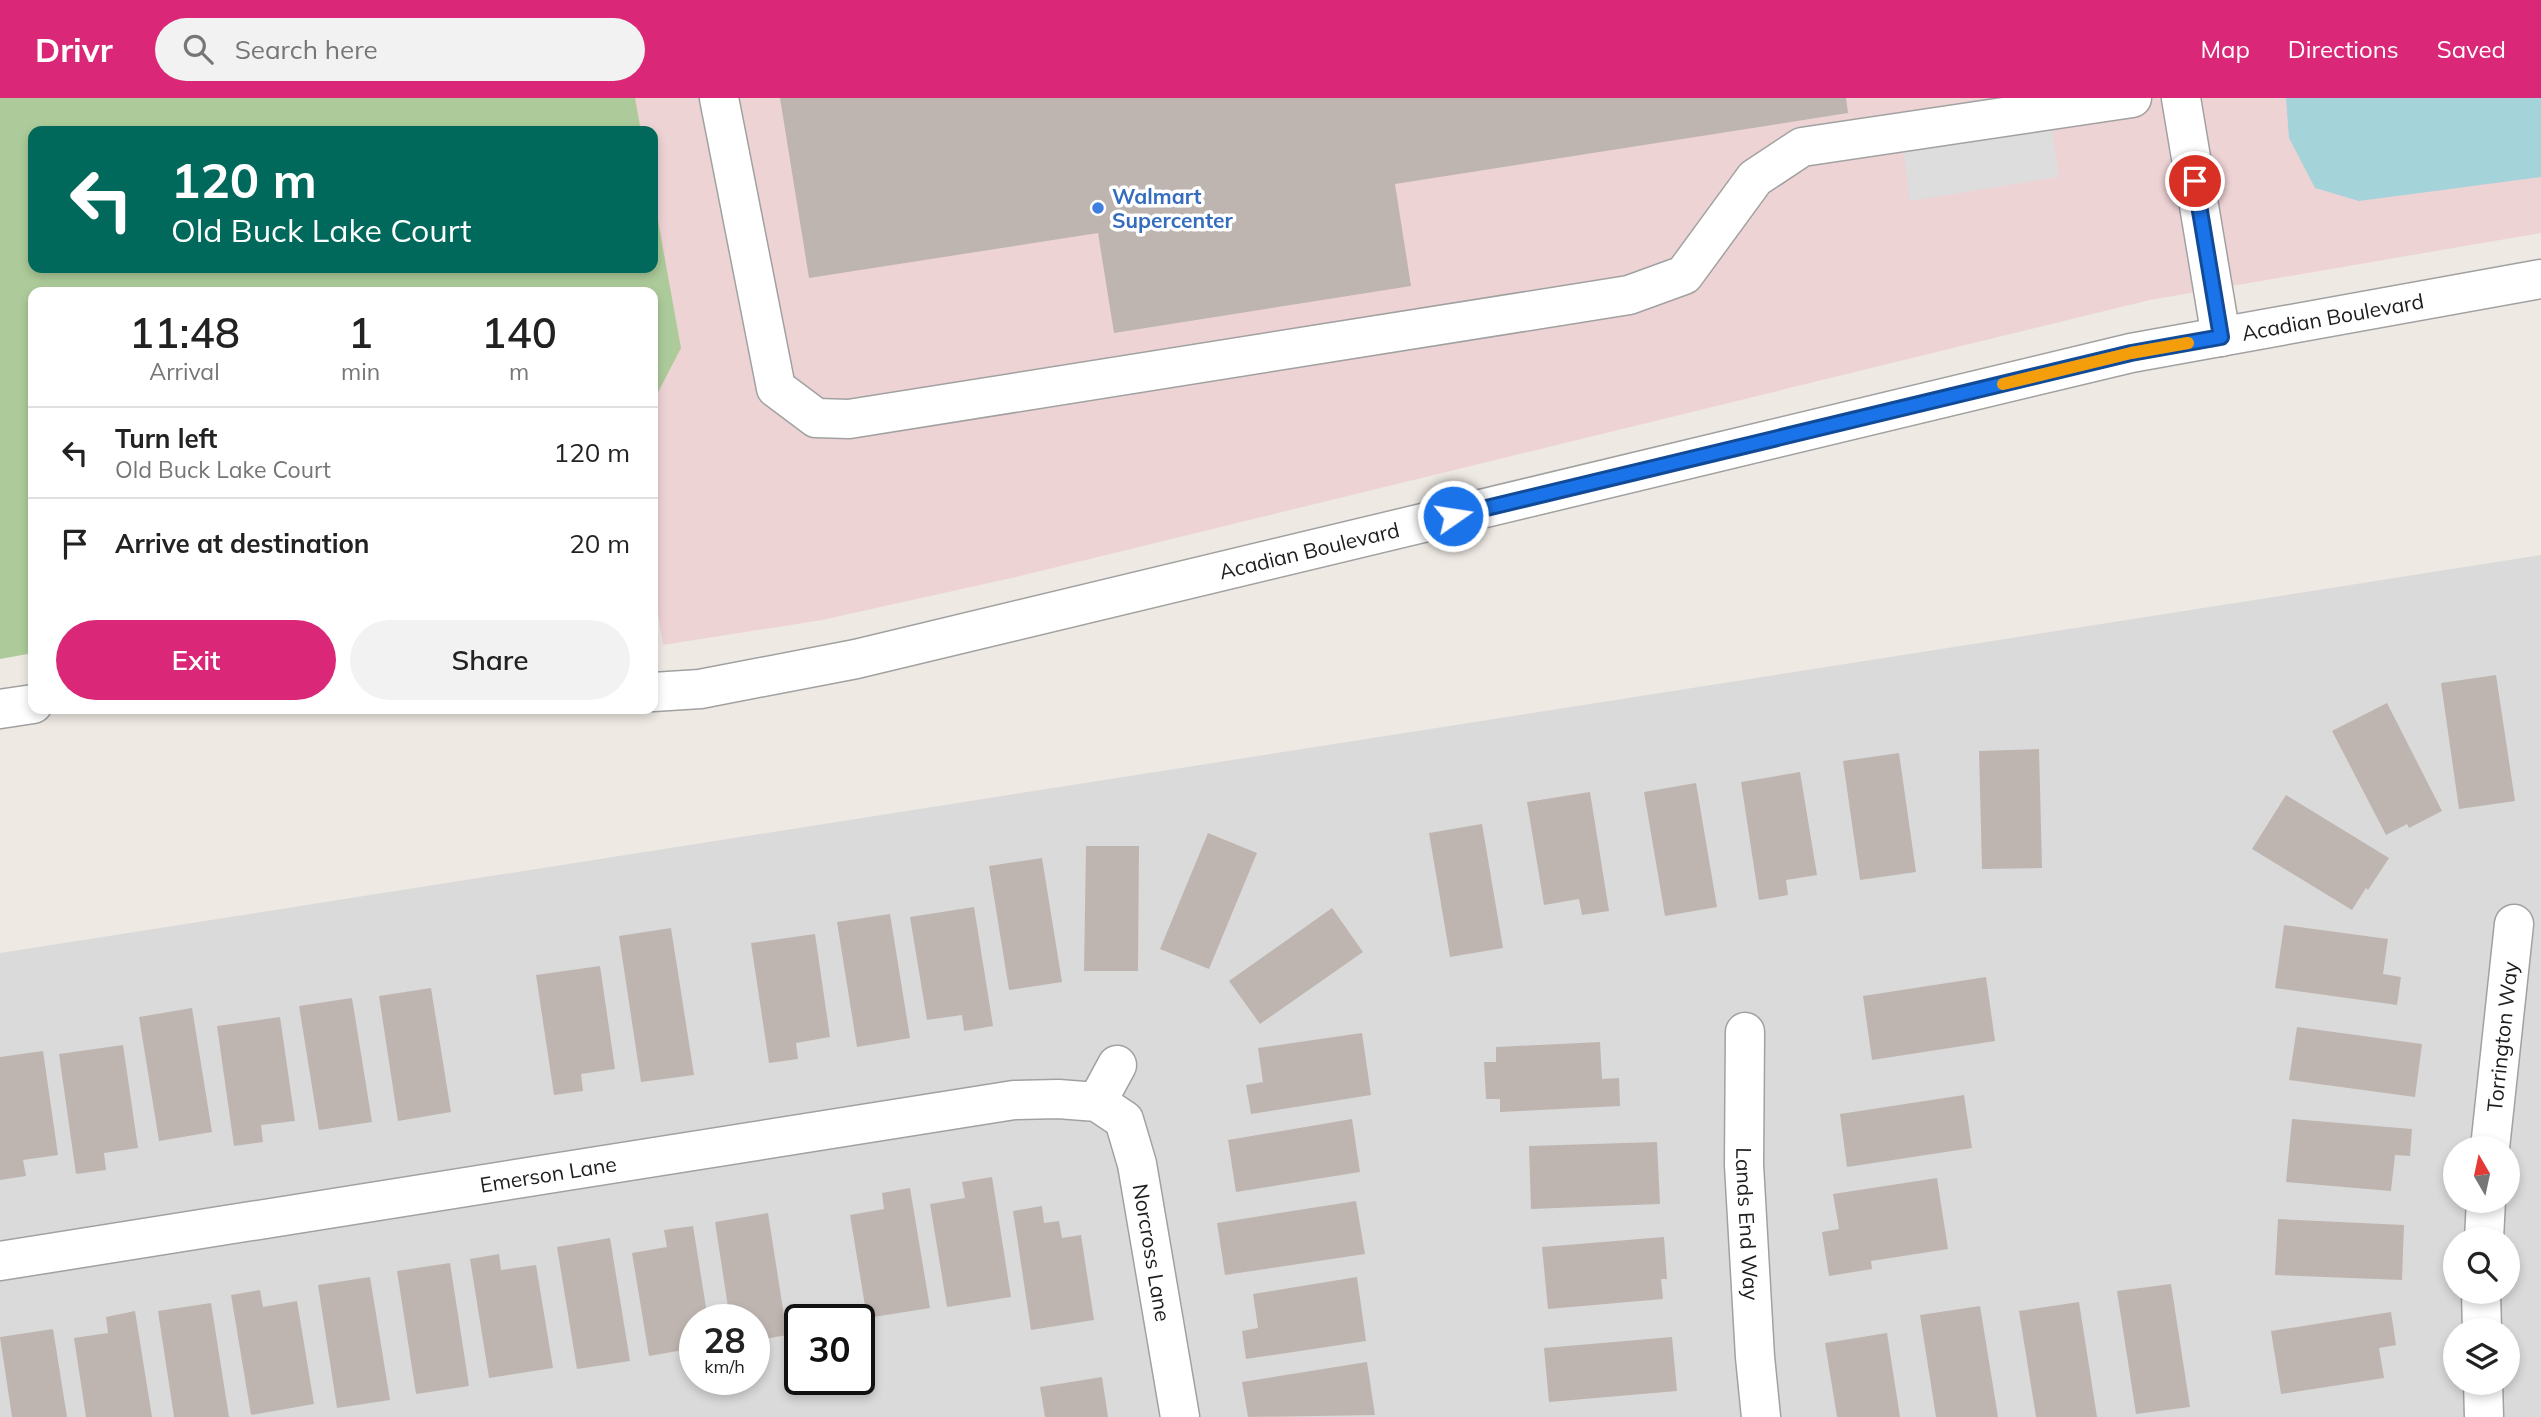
<!DOCTYPE html>
<html lang="en">
<head>
<meta charset="utf-8">
<style>
	:root { --surface:#fff; --page:#f2f2f2; --text:#222; --muted:#767676; --line:#e0e0e0; --accent:#db2777 }
	body { margin:0; font-family:Mulish,sans-serif; background:var(--page); color:var(--text); height:100vh; display:flex; flex-direction:column; font-size:26px; white-space:nowrap }
	* { box-sizing:border-box; margin:0 }
	p { font-size:23px; color:var(--muted) }
	.icon { flex:none; width:38px; height:38px; fill:none; stroke:currentColor; stroke-width:2; stroke-linecap:round; stroke-linejoin:round }
	.map { position:relative; flex:1; overflow:hidden }
	.drawer { position:absolute; left:28px; top:189px; width:630px; height:427px; display:flex; flex-direction:column; background:var(--surface); border-radius:14px; box-shadow:0 4px 10px #0003 }
	.drawer>* { flex:none }
	.banner { position:absolute; left:28px; top:28px; width:630px; height:147px; border-radius:14px; box-shadow:0 4px 10px #0003; background:#00695c; color:#fff; overflow:hidden }
	.needle { width:46px; rotate:351deg }
	.controls { position:absolute; left:2443px; top:1038px; display:grid; gap:14px }
	.controls a { display:grid; place-items:center; width:77px; height:77px; border-radius:50%; background:var(--surface); box-shadow:0 4px 10px #0003; font-size:35px }
	.speed { position:absolute; left:679px; top:1206px; display:flex; gap:14px; font-size:35px; font-weight:700; text-align:center }
	.speed>* { display:grid; place-content:center; width:91px; height:91px; border-radius:50%; background:var(--surface); box-shadow:0 4px 10px #0003; line-height:1 }
	.speed small { font-size:18px; font-weight:400 }
	.speed .limit { border:4px solid #111; border-radius:10px; background:#fff; color:#111 }
	.pin { position:absolute; display:grid; place-items:center; width:60px; height:60px; color:#fff; margin:-30px; border:4px solid #fff; border-radius:50%; box-shadow:0 2px 7px #0007 }
	.me { position:absolute; width:77px; margin:-38px; rotate:77deg; stroke-linejoin:round; filter:drop-shadow(0 0 5px #0008) }
	.turn { display:flex; align-items:center; gap:24px; height:147px; padding:0 28px; font-size:32px }
	.turn .icon { width:91px; height:91px; stroke-width:2.5 }
	.turn b { display:block; font-size:49px; line-height:60px }
	.eta { display:flex; justify-content:space-evenly; align-items:center; height:119px; text-align:center }
	.eta b { font-size:42px; font-weight:600; line-height:49px }
	.action { display:flex; gap:14px; margin-top:auto; padding:14px 28px }
	.action a { flex:1; height:80px; border-radius:42px; background:var(--accent); color:#fff; font-size:28px; font-weight:600; line-height:80px; text-align:center }
	.action a+a { background:var(--page); color:var(--text) }
	ul { padding:0; list-style:none }
	li { display:flex; align-items:center; gap:21px; height:91px; padding:0 28px; border-top:2px solid var(--line) }
	li div { flex:1 }
	li b { display:block; font-size:26px }
	li em { font-style:normal }
	header { display:flex; align-items:center; gap:42px; box-sizing:border-box; height:98px; padding:0 35px; background:var(--accent); color:#fff }
	header strong { font-size:33px }
	nav { display:flex; gap:38px; margin-inline-start:auto; font-size:24px }
	.search { width:490px; height:63px; background:var(--page); display:flex; align-items:center; gap:18px; box-sizing:border-box; padding:0 24px; border-radius:38px; color:var(--muted); font-size:26px }
	.map>svg:first-child { display:block }
	.residential { fill:#dbdada; fill-rule:evenodd }
	.commercial { fill:#eed3d5 }
	.forest { fill:#adcb9a }
	.parking { fill:#ddd }
	.water { fill:#a5d3da }
	.building { fill:#beb5b0 }
	.lines { fill:none; stroke-linecap:round; stroke-linejoin:round }
	.minor-casing { stroke:#a1a1a1; stroke-width:41 }
	.minor { stroke:#fff; stroke-width:38 }
	.route-casing { stroke:#114b97; stroke-width:18 }
	.route { stroke:#1a73e8; stroke-width:12 }
	.slow { stroke:#f59e0b; stroke-width:12 }
	.shop-dot { fill:#3f7fe0; stroke:#fff; stroke-width:2.5 }
	.labels { text-anchor:middle; dominant-baseline:central; stroke-width:7; stroke-linejoin:round; paint-order:stroke }
	.shop-label { font-size:21px; font-weight:bold; fill:#366cbe; stroke:#fff; text-anchor:start }
	.street-label { font-size:21px; fill:#1d1d1d; stroke:#fff }
</style>
</head>
<body>
<header>
<strong>Drivr</strong>
<div class="search"><svg class="icon" aria-label="search" viewBox="0 0 24 24"><circle cx="10" cy="10" r="6"/><path d="M15 15l6 6"/></svg>Search here</div>
<nav><a>Map</a><a>Directions</a><a>Saved</a></nav>
</header>
<div class="map">
<svg width="2541" height="1319" viewBox="0 0 2541 1319">
	<rect width="100%" height="100%" fill="#eee9e3"/>
	<path class="residential" d="M2541,457V1319H0V855ZM2455,1050H2508V1102H2455ZM2455,1141H2508V1194H2455ZM695,1222H754V1281H695ZM800,1222H859V1281H800ZM2455,1232H2508V1284H2455Z"/>
	<path class="commercial" d="M575,0H2541V135L2150,202L1016,479L822,522L663,547L653,485V33H580Z"/>
	<path class="forest" d="M0,0H635L641,33H33V170H653V95L681,250L653,304V194H33V555L0,561Z"/>
	<path class="parking" d="M2049,12L2059,79L1910,103L1901,34Z"/>
	<path class="water" d="M2286,0H2541V79L2359,103L2315,90L2289,40Z"/>
	<path class="building" d="M780,0H1846L1848,15L1395,86L1411,188L1114,235L1098,135L809,180Z
		M2496,577L2515,703L2459,711L2441,585Z
		M2387,605L2442,713L2409,730L2407,726L2386,737L2332,633Z
		M2039,651L2042,770L1982,771L1979,653Z
		M1899,655L1916,774L1860,782L1843,663Z
		M1800,674L1817,777L1786,782L1788,797L1759,802L1741,684Z
		M1696,685L1717,809L1665,818L1644,694Z
		M1590,694L1609,813L1582,817L1579,801L1544,807L1527,704Z
		M2286,697L2389,760L2368,792L2366,790L2352,812L2252,751Z
		M1482,726L1503,850L1450,859L1429,735Z
		M1208,735L1257,755L1209,871L1160,851Z
		M1086,748H1139L1138,873H1084Z
		M1042,760L1062,884L1009,892L989,768Z
		M974,809L993,928L964,933L962,917L927,922L910,819Z
		M1332,810L1363,854L1260,926L1229,883Z
		M890,816L910,940L857,949L837,824Z
		M2284,827L2388,841L2383,876L2401,879L2397,907L2275,890Z
		M671,830L694,977L641,984L619,838Z
		M815,836L830,939L796,945L798,961L769,965L751,845Z
		M600,868L615,971L581,976L583,993L554,997L536,877Z
		M1986,879L1995,943L1872,962L1863,898Z
		M431,890L451,1014L398,1023L379,898Z
		M352,900L372,1024L319,1032L299,908Z
		M192,910L212,1034L159,1043L139,919Z
		M280,919L295,1023L261,1027L263,1044L234,1048L217,928Z
		M2297,929L2422,946L2415,999L2289,982Z
		M1362,935L1371,997L1251,1016L1246,987L1263,984L1258,950Z
		M1600,944L1602,981L1619,980L1620,1008L1500,1014V1001H1486L1484,964H1496V949Z
		M123,947L138,1050L104,1055L106,1072L76,1076L59,956Z
		M43,953L58,1057L23,1062L26,1078L0,1082V959Z
		M1964,997L1972,1050L1847,1069L1840,1016Z
		M1352,1021L1360,1074L1236,1094L1228,1042Z
		M2292,1021L2412,1031L2410,1058L2395,1057L2391,1093L2286,1084Z
		M1657,1044L1660,1106L1531,1111L1529,1048Z
		M992,1079L1011,1199L947,1209L930,1106L965,1100L962,1084Z
		M1937,1080L1948,1151L1871,1163L1872,1171L1829,1178L1822,1134L1839,1131L1833,1096Z
		M910,1090L930,1210L867,1220L850,1117L884,1111L882,1095Z
		M1356,1103L1365,1156L1225,1177L1217,1125Z
		M1042,1108L1044,1125L1059,1123L1062,1140L1081,1137L1094,1222L1031,1232L1013,1113Z
		M768,1115L787,1237L754,1243V1222H730L715,1124Z
		M2278,1121L2404,1127L2402,1182L2275,1177Z
		M693,1128L708,1222H695V1250L649,1258L632,1155L667,1149L664,1132Z
		M1664,1139L1667,1181H1661L1663,1201L1548,1211L1542,1149Z
		M610,1140L630,1263L577,1271L557,1149Z
		M499,1156L501,1172L536,1167L553,1270L489,1280L470,1161Z
		M450,1165L469,1288L416,1296L397,1173Z
		M370,1179L390,1302L337,1310L318,1187Z
		M1357,1179L1366,1243L1246,1261L1242,1233L1258,1230L1253,1196Z
		M2171,1186L2190,1309L2136,1316L2117,1193Z
		M260,1192L263,1209L297,1203L314,1306L251,1317L231,1197Z
		M2079,1204L2097,1319H2036L2019,1213Z
		M211,1205L229,1319H174L158,1213Z
		M1980,1208L1998,1319H1936L1920,1217Z
		M135,1213L152,1319H86L74,1240L108,1235L106,1219Z
		M2391,1214L2396,1247L2379,1250L2384,1280L2281,1296L2271,1233Z
		M53,1231L67,1319H12L0,1239Z
		M1887,1235L1900,1319H1837L1825,1245Z
		M1672,1239L1677,1293L1549,1304L1544,1250Z
		M1367,1264L1375,1317L1248,1319L1242,1284Z
		M1102,1279L1108,1319H1045L1040,1289Z"/>
	<g class="lines">
		<defs>
			<g id="minor">
				<path d="M719,0L776,290L816,320L849,321L1629,197L1684,177L1755,80L1802,49L2132,0"/>
				<path d="M2181,0L2221,239"/>
				<path id="s1" d="M653,594L700,591L856,561L2131,255L2541,181"/>
				<path d="M0,611L33,606"/>
				<path id="s2" d="M1745,934L1744,1067L1755,1259L1761,1319"/>
				<path d="M1097,1004L1117,967"/>
				<path id="s3" d="M2490,1050L2514,826"/>
				<path d="M2484,1141L2486,1102"/>
				<path id="s4" d="M0,1163L1014,1002L1058,1001L1097,1004L1124,1022L1137,1066L1180,1319"/>
				<path d="M2481,1194L2482,1232"/>
				<path d="M2483,1284L2484,1319"/>
			</g>
		</defs>
		<use href="#minor" class="minor-casing"/>
		<use href="#minor" class="minor"/>
	</g>
	<g class="lines">
		<defs>
			<path id="route" d="M1453,418L2131,255L2221,239L2195,83"/>
		</defs>
		<use href="#route" class="route-casing"/>
		<use href="#route" class="route"/>
		<path class="slow" d="M2003,286L2131,255L2188,245"/>
	</g>
	<circle class="shop-dot" cx="1098" cy="110" r="7"/>
	<g class="labels">
		<g class="shop-label">
			<text x="1112" y="98">Walmart<tspan x="1112" dy="24">Supercenter</tspan></text>
		</g>
		<g class="street-label">
			<text stroke="none"><textPath href="#s1" startOffset="1722">Acadian Boulevard</textPath></text>
			<text stroke="none"><textPath href="#s1" startOffset="672">Acadian Boulevard</textPath></text>
			<text stroke="none"><textPath href="#s3" startOffset="112">Torrington Way</textPath></text>
			<text stroke="none"><textPath href="#s4" startOffset="555">Emerson Lane</textPath></text>
			<text stroke="none"><textPath href="#s2" startOffset="192">Lands End Way</textPath></text>
			<text stroke="none"><textPath href="#s4" startOffset="1278">Norcross Lane</textPath></text>
		</g>
	</g>
</svg>
<div class="controls">
<a><svg class="needle" viewBox="-14 -14 28 28"><path d="M0-13l5 13h-10z" fill="#e53935"/><path d="M0 13l5-13h-10z" fill="#767676"/></svg></a>
<a><svg class="icon" aria-label="search" viewBox="0 0 24 24"><circle cx="10" cy="10" r="6"/><path d="M15 15l6 6"/></svg></a>
<a><svg class="icon" aria-label="layers" viewBox="0 0 24 24"><path d="M12 4l9 5-9 5-9-5zM3 14l9 5 9-5"/></svg></a>
</div>
<div class="speed"><div>28<small>km/h</small></div><div class="limit">30</div></div>
<div class="pin" style="left:2195px;top:83px;background:#d93025"><svg class="icon" aria-label="arrive" viewBox="0 0 24 24"><path d="M6 21V4h12l-3 4 3 4H6"/></svg></div>
<svg class="me" style="left:1453px;top:418px" viewBox="-20 -20 40 40"><circle r="17" fill="#1a73e8" stroke="#fff" stroke-width="3"/><path d="M0-11L8 9 0 5-8 9z" fill="#fff"/></svg>
<div class="banner">
<div class="turn"><svg class="icon" aria-label="left" viewBox="0 0 24 24"><path d="M17 20v-9H6M10 6l-5 5 5 5"/></svg><div><b>120 m</b>Old Buck Lake Court</div></div>
</div>
<section class="drawer">
<div class="eta">
<div><b>11:48</b><p>Arrival</p></div>
<div><b>1</b><p>min</p></div>
<div><b>140</b><p>m</p></div>
</div>
<ul>
<li><svg class="icon" aria-label="left" viewBox="0 0 24 24"><path d="M17 20v-9H6M10 6l-5 5 5 5"/></svg><div><b>Turn left</b><p>Old Buck Lake Court</p></div><em>120 m</em></li>
<li><svg class="icon" aria-label="arrive" viewBox="0 0 24 24"><path d="M6 21V4h12l-3 4 3 4H6"/></svg><div><b>Arrive at destination</b></div><em>20 m</em></li>
</ul>
<div class="action"><a>Exit</a><a>Share</a></div>
</section>
</div>
</body>
</html>
